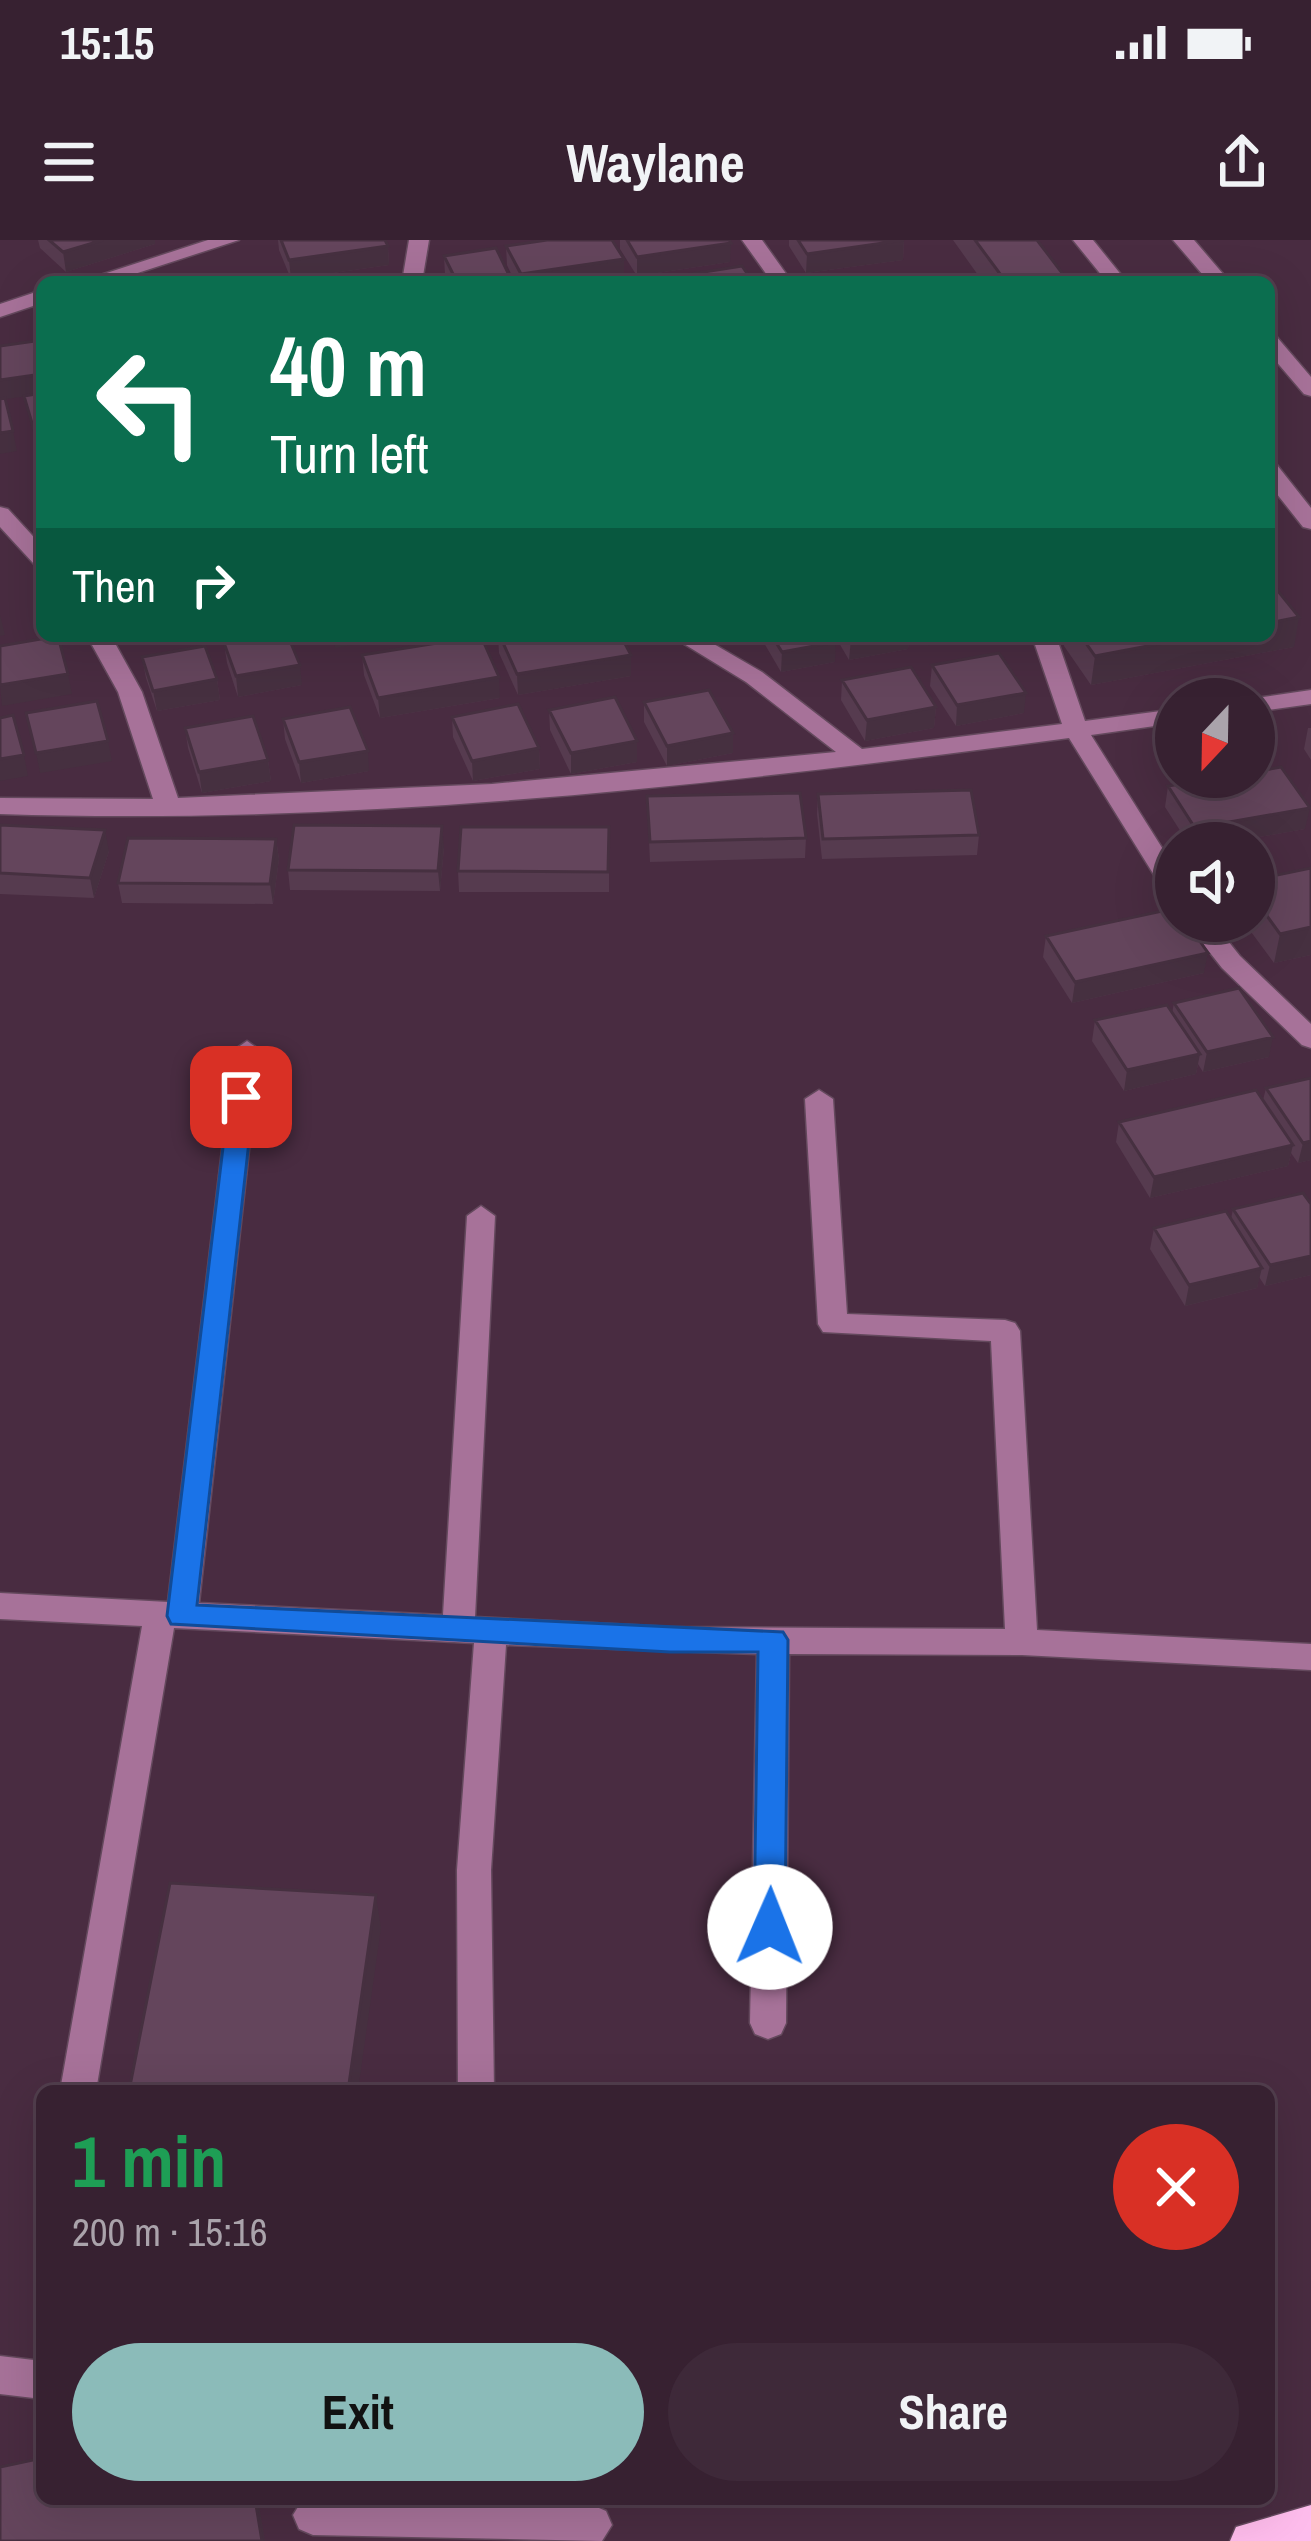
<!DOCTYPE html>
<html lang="en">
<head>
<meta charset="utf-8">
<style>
	:root { --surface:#372131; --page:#3e2939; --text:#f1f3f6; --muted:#aaa3ab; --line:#513e4d; --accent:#8bbbb9 }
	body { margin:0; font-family:"Archivo Narrow",sans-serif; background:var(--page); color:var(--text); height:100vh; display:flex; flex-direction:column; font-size:45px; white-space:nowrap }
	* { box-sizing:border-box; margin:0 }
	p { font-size:39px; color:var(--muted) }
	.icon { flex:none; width:66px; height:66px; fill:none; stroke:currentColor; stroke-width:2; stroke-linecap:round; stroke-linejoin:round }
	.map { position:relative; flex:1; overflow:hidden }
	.side { position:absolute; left:36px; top:1845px; width:1239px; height:420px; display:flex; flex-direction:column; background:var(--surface); border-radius:18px; box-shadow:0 12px 48px #0002,0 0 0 3px var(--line) }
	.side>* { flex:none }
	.guide { position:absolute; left:36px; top:36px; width:1239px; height:366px; border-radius:18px; box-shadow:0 12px 48px #0002,0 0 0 3px var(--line); background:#0b6e4f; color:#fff; overflow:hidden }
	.needle { width:78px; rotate:202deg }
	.fabs { position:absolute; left:1155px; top:438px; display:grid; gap:24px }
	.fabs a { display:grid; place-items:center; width:120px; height:120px; border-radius:50%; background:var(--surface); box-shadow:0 12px 48px #0002,0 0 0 3px var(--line); font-size:60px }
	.pin { position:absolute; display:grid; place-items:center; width:102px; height:102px; color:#fff; margin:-51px; border-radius:24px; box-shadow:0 6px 18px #0006 }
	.me { position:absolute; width:132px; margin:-66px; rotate:1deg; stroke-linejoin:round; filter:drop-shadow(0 0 9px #0008) }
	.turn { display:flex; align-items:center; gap:42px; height:252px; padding:0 36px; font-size:54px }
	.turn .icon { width:156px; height:156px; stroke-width:2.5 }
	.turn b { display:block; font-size:84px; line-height:102px }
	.then { display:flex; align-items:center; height:114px; padding:0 36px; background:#0003; gap:24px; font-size:45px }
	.round { display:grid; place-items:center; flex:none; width:126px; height:126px; border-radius:63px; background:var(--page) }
	.head { display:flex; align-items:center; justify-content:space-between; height:204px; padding:0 36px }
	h1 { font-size:72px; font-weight:700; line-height:90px; color:#1e9e55 }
	.cta { display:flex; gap:24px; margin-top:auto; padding:24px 36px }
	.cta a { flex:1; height:138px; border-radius:72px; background:var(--accent); color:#111; font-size:48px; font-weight:700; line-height:138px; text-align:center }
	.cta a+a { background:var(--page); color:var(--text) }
	.status { display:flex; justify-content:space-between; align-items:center; height:84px; padding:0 60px; background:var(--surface); direction:ltr }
	.status svg { height:33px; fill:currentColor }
	header { display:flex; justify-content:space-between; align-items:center; height:156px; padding:0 36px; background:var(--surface); font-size:54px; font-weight:700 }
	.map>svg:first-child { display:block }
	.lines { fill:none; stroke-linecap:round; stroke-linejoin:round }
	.minor-casing { stroke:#64495d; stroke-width:3 }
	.major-casing { stroke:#64495d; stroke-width:3 }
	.minor { fill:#a77299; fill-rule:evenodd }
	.major { fill:#febcec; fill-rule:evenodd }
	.wall { fill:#563b4f }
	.shaded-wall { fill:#463040 }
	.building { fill:#64455c; stroke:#463040; stroke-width:3 }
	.route { fill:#1a73e8; stroke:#114b97; stroke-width:3 }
</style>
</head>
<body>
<div class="status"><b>15:15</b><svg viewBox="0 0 49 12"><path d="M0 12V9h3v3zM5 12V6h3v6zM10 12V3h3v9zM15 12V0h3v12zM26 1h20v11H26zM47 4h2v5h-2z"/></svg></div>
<header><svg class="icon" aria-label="menu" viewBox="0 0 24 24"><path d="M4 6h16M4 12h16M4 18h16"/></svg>Waylane<svg class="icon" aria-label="share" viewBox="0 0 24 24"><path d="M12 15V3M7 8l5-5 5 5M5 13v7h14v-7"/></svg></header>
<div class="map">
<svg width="1311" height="2301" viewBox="0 0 1311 2301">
	<rect width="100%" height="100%" fill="#492c41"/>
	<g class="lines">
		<defs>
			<path id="minor" d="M208,0H239L110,42H79Z
				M409,0H429L422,42H402Z
				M742,0H762L792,42H772Z
				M1073,0H1093L1127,42H1107Z
				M1173,0H1194L1230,42H1209Z
				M42,50V63L0,77V64Z
				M1269,94L1276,96L1311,137V156L1304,154L1269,113Z
				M1269,224L1277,225L1311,268V289L1303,287L1269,244Z
				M0,267L8,269L42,306V326L34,324L0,287Z
				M87,396H111L142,452L178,558L492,544L836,512L746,442L671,396H700L762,432L862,509L1062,484L1032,396H1056L1085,481L1176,469V483L1091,495L1176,630V658L1167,656L1069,498C717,545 356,586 0,574V558L153,559L118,452Z
				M1311,450V464L1254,472V459H1249Z
				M1185,681H1212L1240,716L1311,784V808L1302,805L1222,728Z
				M247,801L260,810L199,1363L443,1375L467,976L481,966L495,976L475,1377L670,1387L1005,1389L991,1101L823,1092L818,1084L805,859L819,850L833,859L847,1074L1005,1080L1015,1083L1020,1091L1037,1390L1311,1404V1430L1022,1415L789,1414L786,1783L781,1794L768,1799L755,1794L750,1783L757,1414L506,1405L491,1630L494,1851H458L457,1630L474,1403L174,1388L96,1851H60L142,1386L0,1379V1353L168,1362L234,810Z
				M0,2116L42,2121V2159L0,2154Z
				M303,2259L592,2265L606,2271L612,2285L602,2301L313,2295L299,2289L293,2275Z"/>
			<path id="major" d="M1311,2265V2301H1230L1236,2287Z"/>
		</defs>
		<use href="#minor" class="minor-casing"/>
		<use href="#major" class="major-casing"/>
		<use href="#minor" class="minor"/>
		<use href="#major" class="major"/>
	</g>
	<path class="wall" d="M38,0H155V4L66,32L40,8Z
		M278,0H385L388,6L389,25L291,39L279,10Z
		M620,0H729L730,22L637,36L620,9Z
		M789,0H904L903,20L806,33L789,6Z
		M953,0H1037L1069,42H983Z
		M506,6L624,19V38L599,42H515L507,25Z
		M444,16L509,35L510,42H448L445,35Z
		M498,396H621L631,415V436L518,455L499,413Z
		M760,396H833L835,422L781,432Z
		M835,396H909L908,409L849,420Z
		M1065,396H1269L1294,407L1091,445L1064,406Z
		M224,403L302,445L238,457L227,423Z
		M362,415L500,458L380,478L364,435Z
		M142,417L217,439L220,460L157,471L146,438Z
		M932,425L1024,473L956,486L930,446Z
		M842,440L936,467L934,488L865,501L841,460Z
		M644,462L733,513L667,526L644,482Z
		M549,470L637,501V522L571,534L550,490Z
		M452,477L539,508L540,529L473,541L453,497Z
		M283,479L369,531L301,543L285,499Z
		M185,488L268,520L271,541L202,553L188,508Z
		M1308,488H1311V520L1304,509Z
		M1168,546L1305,589L1225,603H1188L1165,567Z
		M818,554L979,595L977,615L822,619L817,574Z
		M647,556L806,598L805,618L650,622Z
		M0,585L109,611L94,658L0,654Z
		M609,587V652H459L458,631Z
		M276,599L279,619L273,664L122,663L118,643Z
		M444,607L440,651L290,650L288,630Z
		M1311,628V715L1274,723L1243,681H1254V649L1261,648L1263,638Z
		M1046,696L1204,733L1072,763L1043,717Z
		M1174,763L1269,817L1203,832L1198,824L1196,834L1124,851L1092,801L1095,780L1172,773Z
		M1311,838V920L1298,923L1291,913L1288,926L1150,958L1116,902L1119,882L1263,860L1266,848Z
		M1311,964V1035L1265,1046L1259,1037L1257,1048L1185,1066L1150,1009L1154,988L1231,979L1233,969Z"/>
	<path class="shaded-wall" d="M103,0H155V4L66,32L63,12Z
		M904,0L903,20L806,33L807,14Z
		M731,3L730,22L637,36V17Z
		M388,6L389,25L291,39L289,20Z
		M624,19V38L599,42H521V34Z
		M509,35L510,42H460Z
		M42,134V154L0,160V140Z
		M42,189V209L37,210L34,190Z
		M13,191L17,211L0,214V193Z
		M0,375L5,395L0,396Z
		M1299,377L1294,407L1091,445L1095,416L1201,396H1269V383Z
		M334,396H395V398L335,408Z
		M868,396H909L908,409L849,420L851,399Z
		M926,396H977L925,406Z
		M836,402L835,422L781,432L782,412Z
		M631,415V436L518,455L517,434Z
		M300,425L302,445L238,457L236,436Z
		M68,434L72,454L2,466L0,445Z
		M499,437L500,458L380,478L378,458Z
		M217,439L220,460L157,471L153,451Z
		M1026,453L1024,473L956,486L957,465Z
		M936,467L934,488L865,501L867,480Z
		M733,493V513L667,526V506Z
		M108,501L112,521L40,533L36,513Z
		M637,501V522L571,534V513Z
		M539,508L540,529L473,541L472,521Z
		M368,511L369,531L301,543L299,522Z
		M24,515L28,536L0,541V519Z
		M268,520L271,541L202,553L199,532Z
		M1310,568L1305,589L1225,603H1193L1195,588Z
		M442,586L444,607L440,651L438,631Z
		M105,590L109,611L94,658L90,638Z
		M276,599L279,619L273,664L270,644Z
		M1311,687V715L1274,723L1280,694Z
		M1208,713L1204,733L1072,763L1075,742Z
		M1273,797L1269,817L1203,832L1207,812Z
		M1200,814L1196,834L1124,851L1127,830Z
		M1311,901V920L1298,923L1303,903Z
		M1293,905L1288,926L1150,958L1154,937Z
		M1311,1016V1035L1265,1046L1270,1025Z
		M1262,1028L1257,1048L1185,1066L1189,1045Z
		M376,1655L381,1688L358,1851H348Z
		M255,2259H258L265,2301H262Z"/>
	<path class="building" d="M49,0H103L63,12Z
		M281,0H385L388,6L289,20Z
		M547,0H612L624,19L521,34L506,6Z
		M627,0H729L731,3L637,17Z
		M798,0H904L807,14Z
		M975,0H1037L1069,42H1006Z
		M496,8L509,35L457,42L444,16Z
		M742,26L753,42H697L691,34Z
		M349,33L353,42H295V40Z
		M682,35L686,42H638Z
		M42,100V134L0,140V106Z
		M42,153V189L34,190L24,156Z
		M5,158L13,191L0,193V159Z
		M1269,340L1299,377L1269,383Z
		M58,396L68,434L0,445V406Z
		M263,396H288L300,425L236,436L224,403Z
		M481,396L499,437L378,458L362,415Z
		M500,396H621L631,415L517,434Z
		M772,396H833L836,402L782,412Z
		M1081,396H1201L1095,416Z
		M205,406L217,439L153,451L142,417Z
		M999,413L1026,453L957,465L932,425Z
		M911,427L936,467L867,480L842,440Z
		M709,450L733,493L667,506L644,462Z
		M615,457L637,501L571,513L549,470Z
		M97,461L108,501L36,513L26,473Z
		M518,464L539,508L472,521L452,477Z
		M350,467L368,511L299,522L283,479Z
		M13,475L24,515L0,519V478Z
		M253,476L268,520L199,532L185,488Z
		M1281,527L1310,568L1195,588L1168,546L1223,537H1254V532Z
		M971,550L979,595L823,599L818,554Z
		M800,553L806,598L650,602L647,556Z
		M0,585L105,590L90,638L0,633Z
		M294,585L442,586L438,631L288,630Z
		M461,587H609L608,632L458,631Z
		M128,598L276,599L270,644L118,643Z
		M1311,628V687L1280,694L1254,658V649L1268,646L1263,638Z
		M1176,668V681H1186L1208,713L1075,742L1046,696Z
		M1239,748L1273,797L1207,812L1174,763Z
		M1167,765L1200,814L1127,830L1095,780Z
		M1311,838V901L1303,903L1266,848Z
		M1256,850L1293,905L1154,937L1119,882Z
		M1303,953L1311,964V1016L1270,1025L1233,969Z
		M1226,971L1262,1028L1189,1045L1154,988Z
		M170,1643L376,1655L348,1851H129Z
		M42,2218V2259H255L262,2301H0V2227Z"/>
	<path class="route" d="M241,849L254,857L197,1365L783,1392L788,1400L785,1687L781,1697L770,1701L758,1697L754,1687L758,1412H670L171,1384L167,1376L229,857Z"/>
</svg>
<div class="fabs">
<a><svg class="needle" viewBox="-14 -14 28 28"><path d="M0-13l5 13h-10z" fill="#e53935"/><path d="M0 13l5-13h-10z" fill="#aaa3ab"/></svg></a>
<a><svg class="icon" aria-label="sound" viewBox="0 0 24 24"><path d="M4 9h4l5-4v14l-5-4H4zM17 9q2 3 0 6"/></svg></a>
</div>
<div class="pin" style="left:241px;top:857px;background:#d93025"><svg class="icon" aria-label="arrive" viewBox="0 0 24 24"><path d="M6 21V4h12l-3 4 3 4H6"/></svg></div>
<svg class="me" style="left:770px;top:1687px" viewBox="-20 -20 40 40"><circle r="19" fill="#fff"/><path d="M0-13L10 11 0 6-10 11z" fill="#1a73e8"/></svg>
<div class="guide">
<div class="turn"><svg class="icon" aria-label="left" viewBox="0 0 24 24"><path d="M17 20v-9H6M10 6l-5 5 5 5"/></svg><div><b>40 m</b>Turn left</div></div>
<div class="then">Then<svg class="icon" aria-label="right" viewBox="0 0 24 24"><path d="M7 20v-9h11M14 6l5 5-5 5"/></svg></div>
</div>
<section class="side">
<div class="head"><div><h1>1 min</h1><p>200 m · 15:16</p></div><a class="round" style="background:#d93025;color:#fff"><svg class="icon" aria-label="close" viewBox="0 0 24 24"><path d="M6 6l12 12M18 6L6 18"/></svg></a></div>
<div class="cta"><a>Exit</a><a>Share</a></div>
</section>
</div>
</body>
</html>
